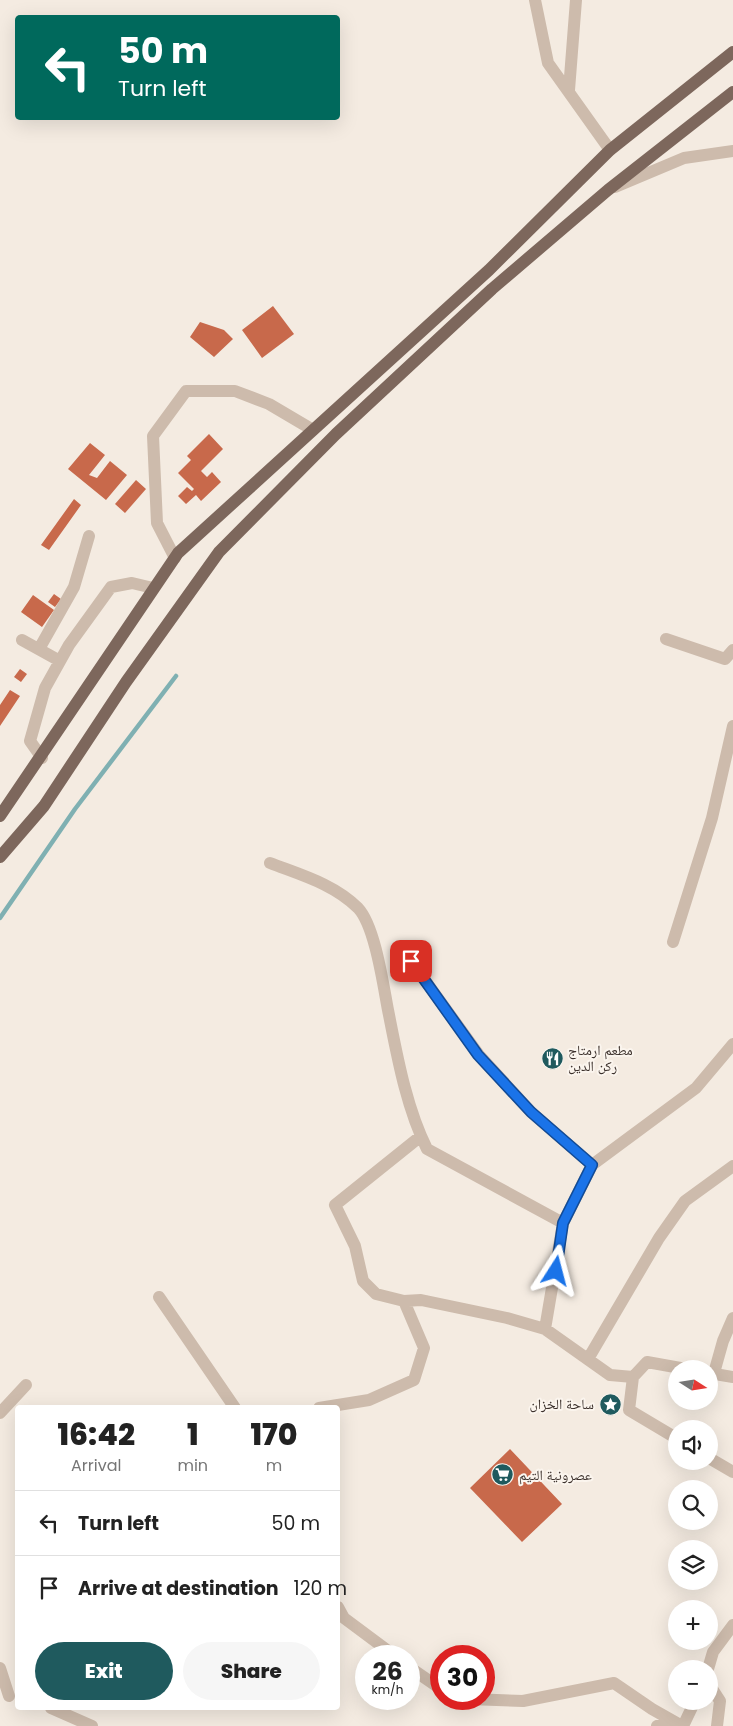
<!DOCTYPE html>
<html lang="en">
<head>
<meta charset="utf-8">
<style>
	:root { --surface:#fff; --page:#f6f6f6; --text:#222; --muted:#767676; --line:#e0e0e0; --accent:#1f5a5e }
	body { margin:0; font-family:Poppins,"Noto Naskh Arabic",sans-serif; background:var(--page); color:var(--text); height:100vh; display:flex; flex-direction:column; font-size:19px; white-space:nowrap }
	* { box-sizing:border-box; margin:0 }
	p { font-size:16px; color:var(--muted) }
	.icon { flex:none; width:28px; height:28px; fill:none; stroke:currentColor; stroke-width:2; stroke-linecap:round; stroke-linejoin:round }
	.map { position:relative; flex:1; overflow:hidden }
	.panel { position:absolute; left:15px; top:1405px; width:325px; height:305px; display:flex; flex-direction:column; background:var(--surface); border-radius:5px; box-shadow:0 5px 20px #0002 }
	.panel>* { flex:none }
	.banner { position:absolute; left:15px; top:15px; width:325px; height:105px; border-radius:5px; box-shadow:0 5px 20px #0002; background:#00695c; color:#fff; overflow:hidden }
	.needle { width:32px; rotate:102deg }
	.tools { position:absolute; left:668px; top:1360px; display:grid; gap:10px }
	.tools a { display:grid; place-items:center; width:50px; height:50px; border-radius:50%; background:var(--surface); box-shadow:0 5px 20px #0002; font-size:25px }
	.speed { position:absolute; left:355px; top:1645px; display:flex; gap:10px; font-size:25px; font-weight:700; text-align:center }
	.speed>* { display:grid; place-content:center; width:65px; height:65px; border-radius:50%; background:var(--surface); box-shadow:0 5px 20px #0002; line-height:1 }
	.speed small { font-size:12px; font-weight:400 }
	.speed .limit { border:8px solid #d22; background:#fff; color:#111 }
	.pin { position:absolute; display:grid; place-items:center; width:42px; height:42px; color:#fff; margin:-21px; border-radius:10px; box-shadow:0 2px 8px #0006 }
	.me { position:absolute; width:55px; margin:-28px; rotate:9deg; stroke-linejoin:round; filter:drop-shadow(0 0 4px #0008) }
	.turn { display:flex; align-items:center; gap:18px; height:105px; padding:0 20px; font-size:22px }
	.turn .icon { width:65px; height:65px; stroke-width:2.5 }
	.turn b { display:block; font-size:35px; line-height:42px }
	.eta { display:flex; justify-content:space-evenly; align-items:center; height:85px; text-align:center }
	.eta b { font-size:30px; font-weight:800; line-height:35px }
	.button { display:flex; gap:10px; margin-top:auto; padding:10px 20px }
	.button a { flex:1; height:58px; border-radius:30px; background:var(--accent); color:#fff; font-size:20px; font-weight:800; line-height:58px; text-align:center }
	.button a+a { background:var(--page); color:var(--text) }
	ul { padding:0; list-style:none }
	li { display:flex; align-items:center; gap:15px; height:65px; padding:0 20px; border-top:1px solid var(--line) }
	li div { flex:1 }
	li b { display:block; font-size:19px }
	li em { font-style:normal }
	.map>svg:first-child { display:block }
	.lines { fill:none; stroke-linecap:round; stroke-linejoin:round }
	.stream { stroke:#7fb0b2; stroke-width:4.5 }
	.building { fill:#c8694b }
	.minor { stroke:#cdbbac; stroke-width:12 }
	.major { stroke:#7d675c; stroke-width:12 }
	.route-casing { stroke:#114b97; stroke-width:12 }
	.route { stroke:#1a73e8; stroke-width:9 }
	.labels { text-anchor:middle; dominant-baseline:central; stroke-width:4; stroke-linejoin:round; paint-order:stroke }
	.poi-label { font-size:14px; fill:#3b302b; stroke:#fbf5ee; text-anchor:start }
</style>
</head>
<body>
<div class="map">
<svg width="733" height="1726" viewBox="0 0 733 1726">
	<rect width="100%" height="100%" fill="#f4ebe1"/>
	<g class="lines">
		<path class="stream" d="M0,918L75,809L176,676"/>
	</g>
	<path class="building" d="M273,306L294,334L262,358L242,330Z
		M200,322L224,330L233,339L214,357L190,337Z
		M209,434L223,449L201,471L207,477L212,472L221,482L201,501L196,495L186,504L178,496L187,487L192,491L194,489L178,473L191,460L187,456Z
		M90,443L105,455L89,475L97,478L110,461L127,475L106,500L68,469Z
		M136,480L146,489L125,513L115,504Z
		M74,499L81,505L49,550L41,545Z
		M54,594L61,599L55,607L48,602Z
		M33,595L54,610L42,627L21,612Z
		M20,669L27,674L21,682L14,677Z
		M10,690L20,696L0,726V705Z
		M510,1449L562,1504L522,1542L470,1488Z"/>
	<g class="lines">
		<path class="minor" d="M535,0L548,63L610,150
			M569,90L576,0
			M615,187L684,158L733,151
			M175,558L157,523L153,436L186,391H235L269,404L313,430
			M666,639L725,659L733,650
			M22,640L60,661
			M39,649L74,587L89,536
			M42,758L30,741L45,688L69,645L111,587L132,583L153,588
			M270,863C301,875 334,884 358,908C375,926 383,984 388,1010C397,1055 406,1107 427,1149L563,1223
			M673,942L712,818L733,726
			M411,961L479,1055L531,1112L592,1165
			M421,1136L335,1205L355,1246L363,1281L376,1294L404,1301L421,1300L507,1318L545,1329
			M159,1297L235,1408
			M588,1359L659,1238L685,1201L733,1166
			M686,1369L647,1362L633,1377L610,1375L545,1329L563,1223L592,1165L696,1088L733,1044
			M709,1373L733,1377
			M714,1373L723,1341L733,1318
			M633,1377L629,1410L676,1438
			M319,1408L369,1400L414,1380L424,1348L404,1301
			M0,1413L26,1385
			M709,1458L733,1472
			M338,1607L344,1618L395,1656
			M409,1667L441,1689
			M0,1668L9,1696
			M708,1669L713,1652L733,1625
			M709,1684L720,1701L717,1726
			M469,1699L523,1701L614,1683L652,1709L682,1726
			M51,1708L92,1726
			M657,1726L671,1720
			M683,1726L695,1701"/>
		<path class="major" d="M0,816L178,553L489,270L610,150L733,52
			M0,857L44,806L126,682L219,552L336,434L492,289L608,190L733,92"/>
	</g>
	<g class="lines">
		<defs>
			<path id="route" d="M411,961L478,1055L531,1112L592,1165L563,1223L556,1271"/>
		</defs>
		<use href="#route" class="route-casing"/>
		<use href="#route" class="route"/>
	</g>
	<defs>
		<symbol id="restaurant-disc" viewBox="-11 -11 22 22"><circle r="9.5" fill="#1f5a5e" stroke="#fbf5ee"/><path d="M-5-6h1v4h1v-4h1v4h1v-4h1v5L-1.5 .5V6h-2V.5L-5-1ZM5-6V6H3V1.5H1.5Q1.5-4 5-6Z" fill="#fff"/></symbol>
		<symbol id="sight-disc" viewBox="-11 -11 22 22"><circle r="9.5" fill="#1f5a5e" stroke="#fbf5ee"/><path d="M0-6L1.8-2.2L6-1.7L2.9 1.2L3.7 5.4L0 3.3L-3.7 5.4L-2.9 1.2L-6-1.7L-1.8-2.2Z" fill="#fff"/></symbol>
		<symbol id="supermarket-disc" viewBox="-11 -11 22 22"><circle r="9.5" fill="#1f5a5e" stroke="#fbf5ee"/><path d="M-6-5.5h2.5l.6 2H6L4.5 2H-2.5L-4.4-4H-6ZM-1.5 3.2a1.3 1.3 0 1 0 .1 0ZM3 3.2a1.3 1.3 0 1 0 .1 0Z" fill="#fff"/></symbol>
	</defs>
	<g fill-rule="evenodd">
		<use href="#restaurant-disc" x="540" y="1046" width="25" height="25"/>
		<use href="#sight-disc" x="598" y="1392" width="25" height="25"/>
		<use href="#supermarket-disc" x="490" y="1462" width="25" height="25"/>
	</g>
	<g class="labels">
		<g class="poi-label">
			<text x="568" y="1050">مطعم ارمتاج<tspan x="568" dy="16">ركن الدين</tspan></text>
			<text x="594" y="1404" text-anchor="end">ساحة الخزان</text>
			<text x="519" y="1475">عصرونية التيم</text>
		</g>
	</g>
</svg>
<div class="tools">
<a><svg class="needle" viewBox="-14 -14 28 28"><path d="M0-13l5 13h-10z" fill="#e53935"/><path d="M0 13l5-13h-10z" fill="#767676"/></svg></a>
<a><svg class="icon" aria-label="sound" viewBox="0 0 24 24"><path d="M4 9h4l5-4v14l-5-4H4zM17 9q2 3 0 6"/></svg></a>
<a><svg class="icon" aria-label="search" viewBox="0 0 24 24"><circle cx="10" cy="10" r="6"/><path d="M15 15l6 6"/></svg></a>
<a><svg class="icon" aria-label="layers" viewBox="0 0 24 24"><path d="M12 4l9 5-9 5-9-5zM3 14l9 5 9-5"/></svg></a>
<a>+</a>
<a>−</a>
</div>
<div class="speed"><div>26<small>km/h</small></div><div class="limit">30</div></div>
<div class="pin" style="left:411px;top:961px;background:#d93025"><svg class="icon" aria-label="arrive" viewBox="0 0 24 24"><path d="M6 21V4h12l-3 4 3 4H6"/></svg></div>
<svg class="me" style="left:556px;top:1271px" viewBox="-20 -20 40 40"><path d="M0-17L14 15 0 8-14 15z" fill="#1a73e8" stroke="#fff" stroke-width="4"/></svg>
<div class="banner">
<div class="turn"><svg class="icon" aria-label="left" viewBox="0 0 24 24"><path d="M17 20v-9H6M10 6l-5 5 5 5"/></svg><div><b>50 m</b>Turn left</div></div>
</div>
<section class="panel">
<div class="eta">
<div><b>16:42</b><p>Arrival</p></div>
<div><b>1</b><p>min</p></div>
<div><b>170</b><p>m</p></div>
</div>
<ul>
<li><svg class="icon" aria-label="left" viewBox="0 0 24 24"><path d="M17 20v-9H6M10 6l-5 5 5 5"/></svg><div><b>Turn left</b></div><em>50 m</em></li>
<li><svg class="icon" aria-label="arrive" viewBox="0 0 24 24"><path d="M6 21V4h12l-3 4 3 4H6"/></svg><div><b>Arrive at destination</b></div><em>120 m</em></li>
</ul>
<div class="button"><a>Exit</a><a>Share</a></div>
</section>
</div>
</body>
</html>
